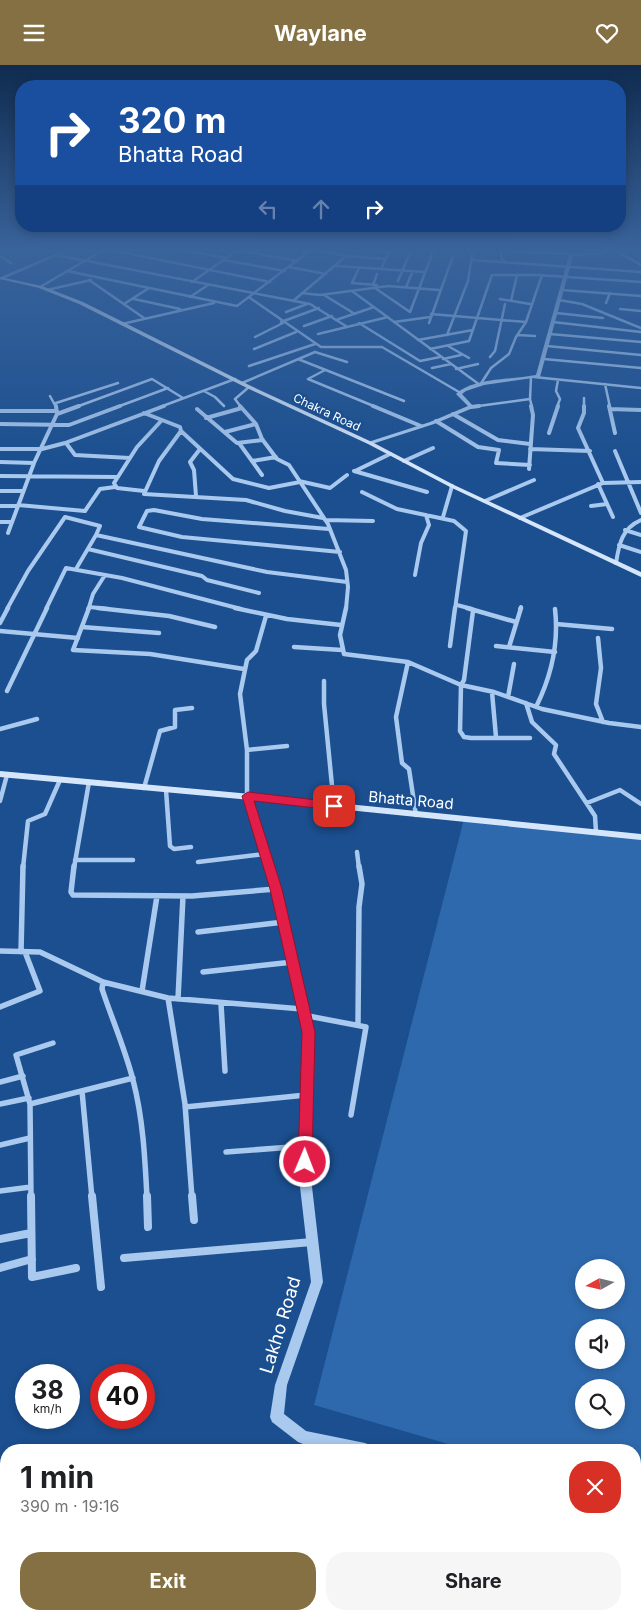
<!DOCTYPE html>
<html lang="en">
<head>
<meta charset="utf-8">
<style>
	:root { --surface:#fff; --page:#f6f6f6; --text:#202124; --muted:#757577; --accent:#847042 }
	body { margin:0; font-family:Inter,sans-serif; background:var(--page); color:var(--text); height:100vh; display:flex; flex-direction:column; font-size:19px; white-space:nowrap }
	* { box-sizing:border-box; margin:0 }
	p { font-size:16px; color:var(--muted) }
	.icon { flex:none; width:28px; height:28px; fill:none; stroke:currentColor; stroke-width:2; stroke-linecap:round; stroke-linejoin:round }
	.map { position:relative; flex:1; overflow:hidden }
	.drawer { position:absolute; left:0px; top:1379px; width:641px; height:176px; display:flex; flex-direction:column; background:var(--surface); border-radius:20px 20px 0 0; box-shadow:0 2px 8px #0003 }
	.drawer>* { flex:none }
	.top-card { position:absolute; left:15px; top:15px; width:611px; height:152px; border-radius:20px; box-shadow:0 2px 8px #0003; background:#1a4fa0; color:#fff; overflow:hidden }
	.needle { width:32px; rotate:262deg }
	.tools { position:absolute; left:575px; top:1194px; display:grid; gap:10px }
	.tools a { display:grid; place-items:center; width:50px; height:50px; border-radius:50%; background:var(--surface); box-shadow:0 2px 8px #0003; font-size:25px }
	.speed { position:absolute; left:15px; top:1299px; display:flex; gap:10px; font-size:25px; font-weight:700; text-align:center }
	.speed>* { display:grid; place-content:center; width:65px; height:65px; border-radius:50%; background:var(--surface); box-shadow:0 2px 8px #0003; line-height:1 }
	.speed small { font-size:12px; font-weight:400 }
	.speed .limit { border:8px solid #d22; background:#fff; color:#111 }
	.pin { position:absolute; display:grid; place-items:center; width:42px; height:42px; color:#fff; margin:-21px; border-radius:10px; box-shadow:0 2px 8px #0006 }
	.me { position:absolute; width:55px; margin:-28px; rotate:1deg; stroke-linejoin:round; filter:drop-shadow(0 0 4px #0008) }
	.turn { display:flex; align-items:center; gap:18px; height:105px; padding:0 20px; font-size:22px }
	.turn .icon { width:65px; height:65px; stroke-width:2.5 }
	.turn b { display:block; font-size:35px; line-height:42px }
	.lanes { display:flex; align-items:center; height:48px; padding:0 20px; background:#0003; justify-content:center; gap:25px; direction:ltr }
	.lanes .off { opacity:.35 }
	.round { display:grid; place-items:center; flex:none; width:52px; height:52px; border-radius:20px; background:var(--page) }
	.headline { display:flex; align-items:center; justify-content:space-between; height:85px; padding:0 20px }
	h1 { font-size:30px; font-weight:700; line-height:38px }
	.action { display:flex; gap:10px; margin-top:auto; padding:10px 20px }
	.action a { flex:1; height:58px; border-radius:20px; background:var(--accent); color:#fff; font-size:20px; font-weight:700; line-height:58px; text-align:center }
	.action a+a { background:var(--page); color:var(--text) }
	header { display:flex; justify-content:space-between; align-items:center; height:65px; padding:0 20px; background:var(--accent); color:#fff; font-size:22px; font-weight:700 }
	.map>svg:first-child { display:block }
	.green { fill:#2e69ad; fill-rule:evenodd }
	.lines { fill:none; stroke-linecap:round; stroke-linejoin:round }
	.minor-far4 { stroke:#a9c9ee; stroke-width:2.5 }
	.minor-far3 { stroke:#a9c9ee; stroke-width:4 }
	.minor-far2 { stroke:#a9c9ee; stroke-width:4.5 }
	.minor-far1 { stroke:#a9c9ee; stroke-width:5.5 }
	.minor { stroke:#a9c9ee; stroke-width:8 }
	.tertiary { fill:#a9c9ee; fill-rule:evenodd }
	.secondary { fill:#d6e6fa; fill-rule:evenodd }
	.route { fill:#e11d48; stroke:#92132f }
	.labels { text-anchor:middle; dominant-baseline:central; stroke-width:5; stroke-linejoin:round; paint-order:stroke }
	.far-street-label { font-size:12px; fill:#fff; stroke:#1b4f8f }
	.street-label { font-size:15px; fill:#fff; stroke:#1b4f8f }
	.near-street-label { font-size:18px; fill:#fff; stroke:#1b4f8f }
</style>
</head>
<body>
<header><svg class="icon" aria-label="menu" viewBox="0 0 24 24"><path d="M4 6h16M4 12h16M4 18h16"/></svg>Waylane<svg class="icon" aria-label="heart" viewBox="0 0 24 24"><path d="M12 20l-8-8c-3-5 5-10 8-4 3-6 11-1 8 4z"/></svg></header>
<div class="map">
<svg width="641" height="1554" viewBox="0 0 641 1554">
	<rect width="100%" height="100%" fill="#1b4f8f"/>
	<path class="green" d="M464,754L641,771V1434L635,1432V1385H469L314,1340ZM584,1202H616V1235H584ZM584,1262H616V1295H584ZM584,1322H616V1355H584Z"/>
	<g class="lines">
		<path class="minor-far4" d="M172,183L226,193
			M295,183L310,186
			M362,183L388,187
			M500,183L502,194L505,197
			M611,183L641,200
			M106,184L270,217
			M312,184L346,191L386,194
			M238,185L298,196
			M515,187L575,189
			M56,190L310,239L346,261
			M0,191L11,198
			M223,195L285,206
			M473,195L641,207
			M336,201L381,204L391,183
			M289,202L326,209
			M359,203L352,218L377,220
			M381,204L425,207
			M67,206L237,241L313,183
			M2,213L72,183
			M89,215L144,253
			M398,216L412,183
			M192,217L239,184
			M373,220L377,209
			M40,222L107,183
			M406,222L413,206
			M375,223L410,247L433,187
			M47,225L91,215
			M562,225L641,231
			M352,226L480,320L491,303L509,289L516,272L526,257L542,210
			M302,228L320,230L388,221L439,225
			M324,230L355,249
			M190,232L208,220
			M250,233L321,282H382L459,327
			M134,234L180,244
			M500,234L530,239
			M559,235L582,239L641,263
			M293,236L346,191
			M511,236L517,210
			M606,238L610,228
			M124,239L149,223
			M620,244L641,246
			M286,247L307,239
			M556,248L603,253
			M431,249L526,257
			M336,255L374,242
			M281,257L319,243
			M394,257L430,252
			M553,257L641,267
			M359,258L420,296L440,292
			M429,258L453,191
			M122,259L214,238
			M304,261L332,251
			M318,269L388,252
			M550,269L641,277
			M447,270L468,216L473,183
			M518,270L535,271
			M255,272L283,258
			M418,275L473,265
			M448,281L469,293
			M547,281L641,290
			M254,284L296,267
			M430,284L469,276L492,210H539L641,217
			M490,292L495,286L505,239
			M298,294L404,336
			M443,294L461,290
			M544,294L641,303
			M249,301L315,279
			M432,303L451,299
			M456,304L478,299
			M534,312L641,323
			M308,314L376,342
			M308,314L325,305
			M242,318L315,287L347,297
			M605,319L610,342
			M204,326L215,332L224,341
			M50,331L56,342
			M584,333V342
			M530,334L532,342
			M56,338L118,318
			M76,342L152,314L183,333
			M117,342L168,323
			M160,342L235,314
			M241,342L235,334L249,322
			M471,342L530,334L531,312
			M557,342L560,334L556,326L558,315"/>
		<path class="minor-far3" d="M240,341L256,359L262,374L277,394L289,400L328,459L346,505L348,522L346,544
			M373,341L421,361
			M584,341V348L578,363L603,418
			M609,341L615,368
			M471,342L479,341
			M197,344L237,378L263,375
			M610,344L641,345
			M0,346H57
			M144,348L180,362L181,366L233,414L269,423L300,417
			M57,349L79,341
			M453,349L498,375L530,379
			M206,353L242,343
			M436,356L478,382L499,385L496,398L530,400
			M0,359L69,360L120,341
			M181,366L159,396L144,429L246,435L285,446L323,453
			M225,367L256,359
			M549,368L558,341
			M66,378L75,390L130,393
			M239,378L252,396L276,392
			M0,384H42L65,378L164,341
			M530,384L590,386
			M615,386L641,448
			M252,396L262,410
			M404,396L433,383
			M0,397L34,398
			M529,404L533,350L531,341
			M354,406L427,427
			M355,406L390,389
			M0,411L118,412
			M299,416L330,423L347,410
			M598,419L613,452
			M0,426H23
			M144,426L117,423L114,418L137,382L162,355
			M362,427L397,444L454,456L466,466L455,544
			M196,431L194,405L190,397L200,384
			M485,436L534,415
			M18,440L85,446L100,424L115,422
			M0,441H18
			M591,441L607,439
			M443,452L452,421
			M520,453L603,418L641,417
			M325,455L373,456
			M0,457H12
			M329,464L202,454L154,445L147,446L139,462L182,472L340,487
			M625,465L641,470
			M8,468L34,398L57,349L56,341
			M619,480L641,487
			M88,484L202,511L207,515L259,528
			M616,498C619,479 622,463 641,455
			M76,504L96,470L267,507L347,517
			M415,510L421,478L429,460L426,450
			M457,540L472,544
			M89,542L93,529L105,510
			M7,544L28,506L65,452L100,461L96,470
			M46,544L66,503L122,513L241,544
			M88,544L89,542L109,544
			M520,544L521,542"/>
		<path class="minor-far2" d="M89,543L73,585L150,589L244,604
			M98,543L169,551L215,562
			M235,543L287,554L341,560
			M346,543L340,570L344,589L408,597L461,620L494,627L542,644L609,658L641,662
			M467,543L516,557
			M473,546L464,615L461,620L460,666L464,672L471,673H530
			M0,558L8,543
			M556,559L612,564
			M82,562L159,568
			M0,566L78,573
			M598,573L601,603L596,639L603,657
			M450,581L455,543
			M496,581L555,587
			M294,582L342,585
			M509,582L521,543
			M408,597L396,652L402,698L409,704L416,750
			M324,616V639L334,741
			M7,626L47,543
			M492,627L496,672
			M508,632L514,599
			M526,638L532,657L556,680L554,689L595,751L596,767
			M536,642C552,610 559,579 555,544
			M0,664L37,654
			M247,685L287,681
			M144,723L160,666L175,662V645L192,643
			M166,725L170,781L174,784L191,782
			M247,731V685L240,629L247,595L256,586L266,551
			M0,736L7,710
			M587,738L620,725L641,739
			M357,787L359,803
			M75,795H133
			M198,797L265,789
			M23,803L28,756L45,749L60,715
			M74,803L89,717"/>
		<path class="minor-far1" d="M74,801L71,827L73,830L192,831L276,824
			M198,867L284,857
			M0,886L40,887L103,917L168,933L302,944
			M21,887L23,801
			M203,907L293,897
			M103,917L102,924C112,954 125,984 133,1015C143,1053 145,1093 147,1133
			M142,926L157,831
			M168,933L185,1039L192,1133
			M178,934L183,831
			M221,939L225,1006
			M0,942L40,926L25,887
			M303,950L366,962L351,1050
			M358,959L359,842L362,819L359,801
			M0,1017L23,1011
			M82,1026L92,1133
			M0,1039L29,1033
			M30,1039L133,1013
			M185,1042L306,1030
			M0,1080L30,1073
			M226,1087L305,1081
			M0,1126L31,1122
			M31,1133L30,1039L16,990L53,978"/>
		<path class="minor" d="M31,1131L32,1212L76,1203
			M92,1131L101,1222
			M147,1131L148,1162
			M192,1131L194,1155
			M0,1174L31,1168
			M124,1193L312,1177
			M0,1203L32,1194
			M640,1510L641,1529
			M95,1549V1554
			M439,1549V1554"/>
		<path class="tertiary" d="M610,183H616L601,190L573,191L540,312L484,320L466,326L462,329L473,341V343L434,359L372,379H368V377L430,357L468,341L456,329C474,312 512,315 536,310L569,190L571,189L600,188Z
			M247,728L251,731L281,824L313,967L311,1113L323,1217L287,1320L284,1349L306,1366L365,1378L370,1380L372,1385H333L303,1379L298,1377L272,1357L270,1352L275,1320L311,1217L299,1113L303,967L271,824L243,731Z
			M501,1549H515V1554H501Z"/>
		<path class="secondary" d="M0,212L42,221L83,237L251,321L372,377L454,420L641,507V512L450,422L368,379L247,323L79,239L39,223L0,214Z
			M0,706L240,728L641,769V775L240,734L0,712Z"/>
	</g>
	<linearGradient id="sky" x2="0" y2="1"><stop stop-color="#0f2b4f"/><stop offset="0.46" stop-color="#39639b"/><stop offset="1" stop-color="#39639b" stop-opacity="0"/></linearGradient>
	<rect width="641" height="401" fill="url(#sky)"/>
	<path class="route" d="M248,727L334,737L340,741L334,745L254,736L282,824L315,967L312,1097L310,1102L305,1104L300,1102L298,1097L302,967L270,824L242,731Z"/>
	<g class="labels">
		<g class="far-street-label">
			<text transform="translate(327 347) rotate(25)">Chakra Road</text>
		</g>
		<g class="street-label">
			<text transform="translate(411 735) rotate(5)">Bhatta Road</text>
		</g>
		<g class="near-street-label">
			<text transform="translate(280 1260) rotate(-73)">Lakho Road</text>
		</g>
	</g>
</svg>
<div class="tools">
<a><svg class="needle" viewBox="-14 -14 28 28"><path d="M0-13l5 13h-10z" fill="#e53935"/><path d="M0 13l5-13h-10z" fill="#757577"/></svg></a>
<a><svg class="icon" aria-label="sound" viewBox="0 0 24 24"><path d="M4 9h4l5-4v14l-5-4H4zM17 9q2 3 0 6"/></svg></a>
<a><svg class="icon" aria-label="search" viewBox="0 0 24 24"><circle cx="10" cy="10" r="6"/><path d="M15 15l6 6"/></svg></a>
</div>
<div class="speed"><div>38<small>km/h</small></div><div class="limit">40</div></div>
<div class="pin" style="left:334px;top:741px;background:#d93025"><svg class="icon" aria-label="arrive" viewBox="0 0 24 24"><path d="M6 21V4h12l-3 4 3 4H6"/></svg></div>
<svg class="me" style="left:305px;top:1097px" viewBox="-20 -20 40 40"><circle r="17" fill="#e11d48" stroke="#fff" stroke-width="3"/><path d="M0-11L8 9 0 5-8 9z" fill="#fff"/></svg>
<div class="top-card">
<div class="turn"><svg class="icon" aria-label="right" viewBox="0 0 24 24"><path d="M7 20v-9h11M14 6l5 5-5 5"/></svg><div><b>320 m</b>Bhatta Road</div></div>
<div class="lanes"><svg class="icon off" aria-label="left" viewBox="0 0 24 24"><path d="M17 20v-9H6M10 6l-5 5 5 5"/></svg><svg class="icon off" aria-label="ahead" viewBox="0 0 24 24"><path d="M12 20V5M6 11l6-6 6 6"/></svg><svg class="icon" aria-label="right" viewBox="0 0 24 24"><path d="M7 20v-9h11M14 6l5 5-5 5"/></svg></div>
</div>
<section class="drawer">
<div class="headline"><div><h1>1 min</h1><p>390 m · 19:16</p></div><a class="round" style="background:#d93025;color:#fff"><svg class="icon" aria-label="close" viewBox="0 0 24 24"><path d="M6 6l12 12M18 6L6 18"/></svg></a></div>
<div class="action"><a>Exit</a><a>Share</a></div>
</section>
</div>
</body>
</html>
